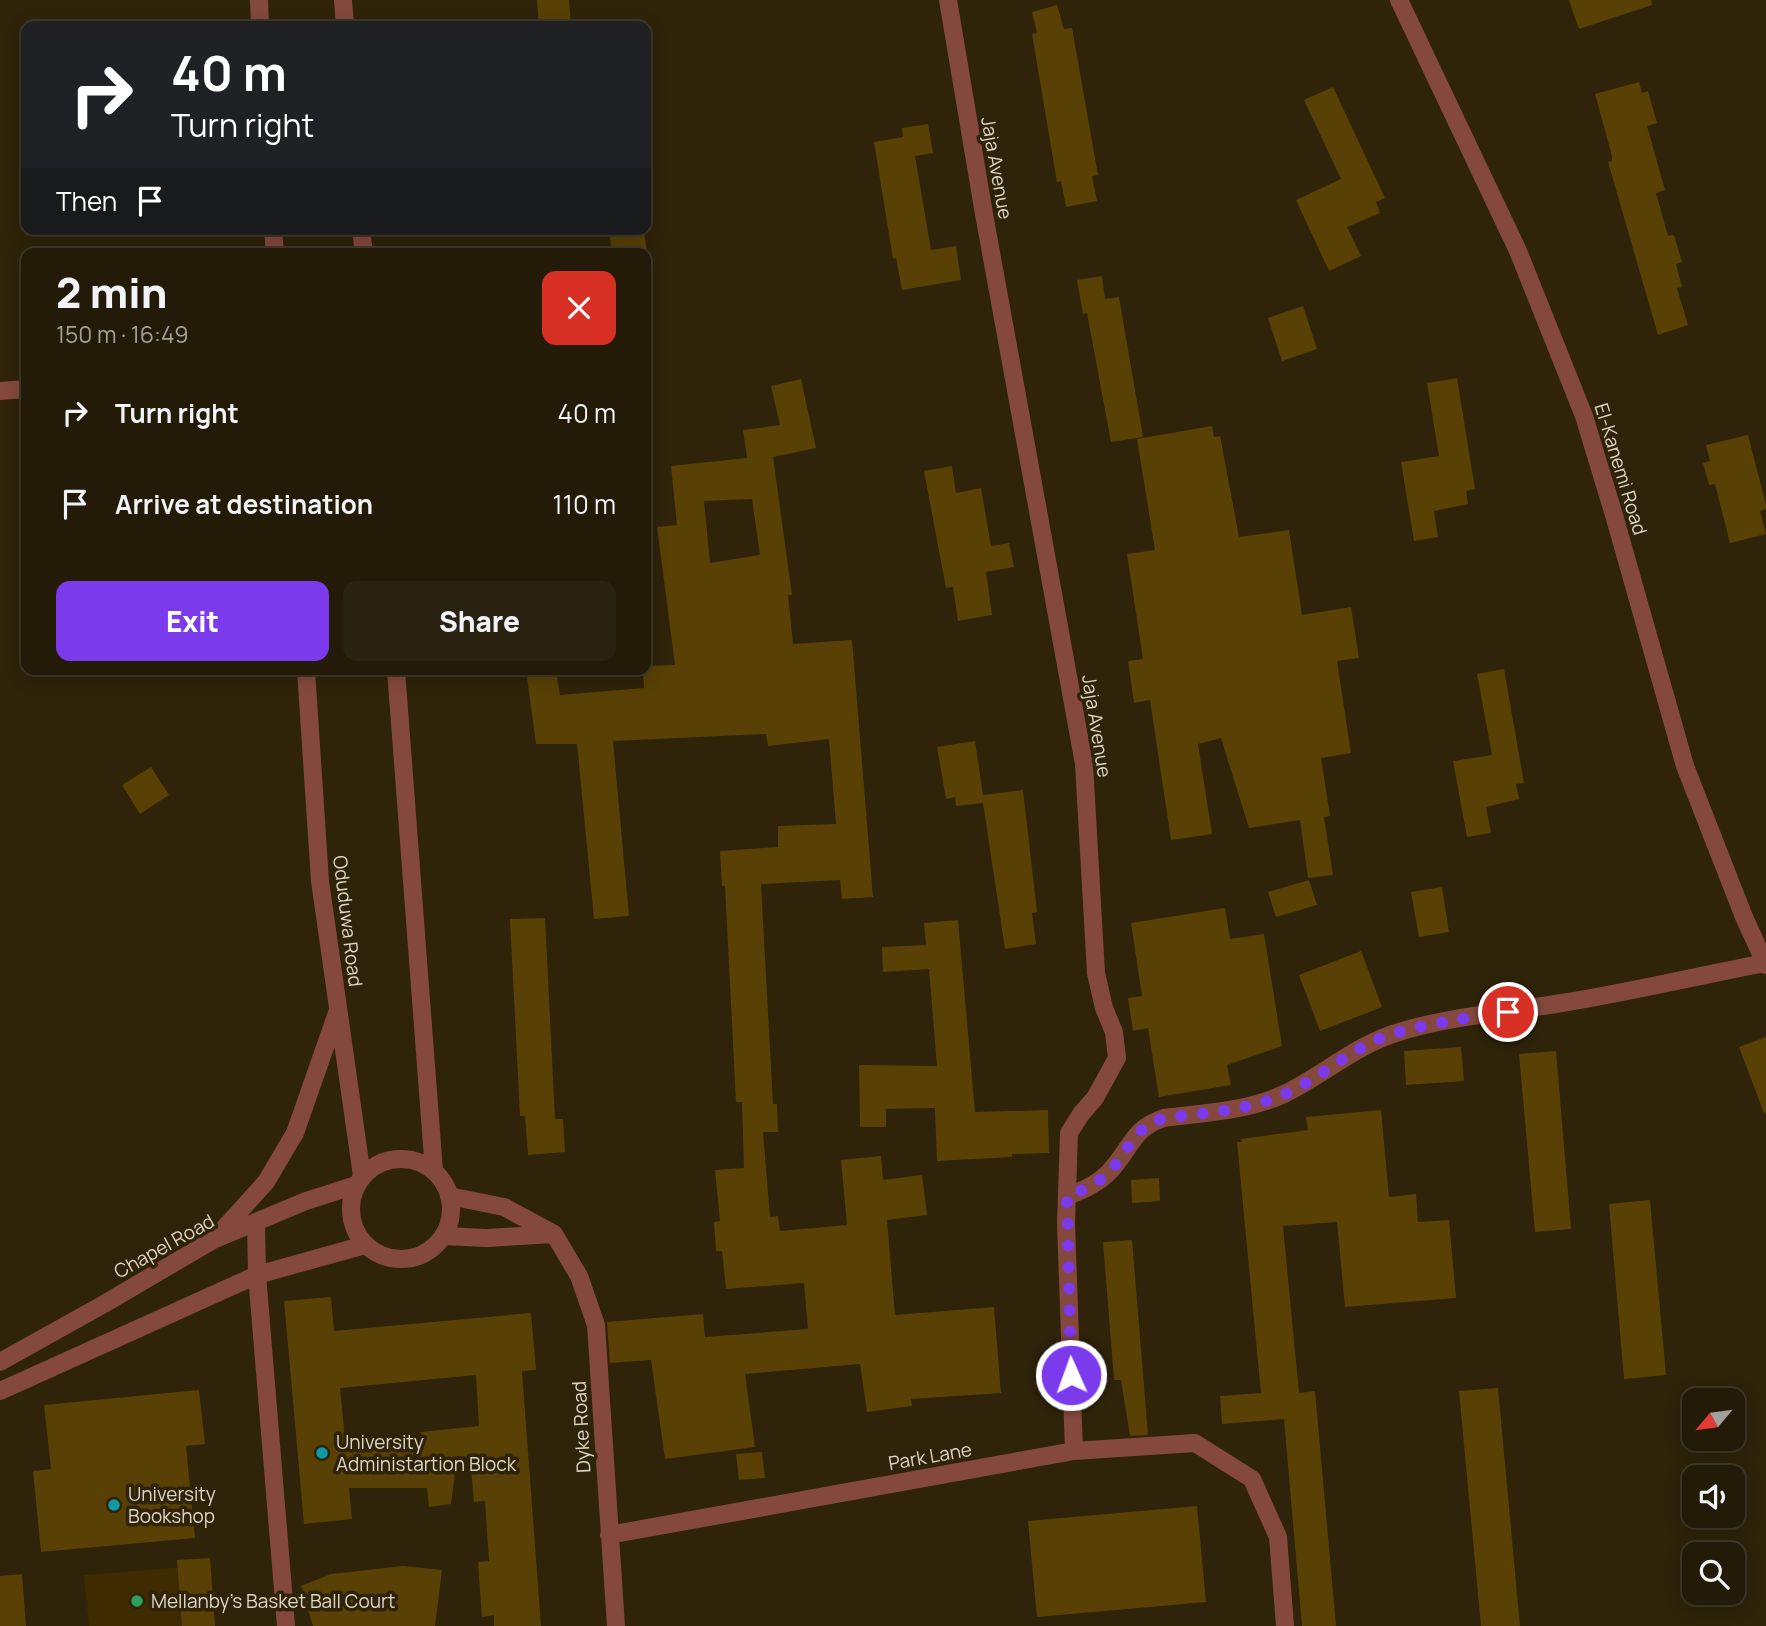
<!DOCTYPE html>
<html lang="en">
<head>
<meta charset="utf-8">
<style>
	:root { --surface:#231a08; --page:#2b2312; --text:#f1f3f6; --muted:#a3a19c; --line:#403829; --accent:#7c3aed }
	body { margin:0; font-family:Manrope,sans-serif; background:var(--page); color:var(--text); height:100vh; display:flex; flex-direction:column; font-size:26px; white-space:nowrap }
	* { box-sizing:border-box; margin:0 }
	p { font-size:23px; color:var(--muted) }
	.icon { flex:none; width:38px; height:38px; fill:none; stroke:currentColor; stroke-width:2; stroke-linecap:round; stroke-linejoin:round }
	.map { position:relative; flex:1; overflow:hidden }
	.sheet { position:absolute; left:21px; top:248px; width:630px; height:427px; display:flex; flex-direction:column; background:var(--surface); border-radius:14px; box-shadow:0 4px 18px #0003,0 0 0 2px var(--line) }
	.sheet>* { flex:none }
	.top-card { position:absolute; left:21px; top:21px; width:630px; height:214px; border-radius:14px; box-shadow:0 4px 18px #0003,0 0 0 2px var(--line); background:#202124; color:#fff; overflow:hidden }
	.needle { width:46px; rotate:241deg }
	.tools { position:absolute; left:1682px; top:1388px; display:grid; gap:14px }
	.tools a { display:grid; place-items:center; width:63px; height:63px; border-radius:14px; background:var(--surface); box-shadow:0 4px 18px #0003,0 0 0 2px var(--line); font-size:35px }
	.pin { position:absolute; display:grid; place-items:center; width:60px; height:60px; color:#fff; margin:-30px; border:4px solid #fff; border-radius:50%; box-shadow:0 2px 7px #0007 }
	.me { position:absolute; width:77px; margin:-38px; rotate:358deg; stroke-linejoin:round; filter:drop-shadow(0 0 5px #0008) }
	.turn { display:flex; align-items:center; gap:24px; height:147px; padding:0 35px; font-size:32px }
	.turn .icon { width:91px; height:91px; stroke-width:2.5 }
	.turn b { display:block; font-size:49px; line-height:60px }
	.then { display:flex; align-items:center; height:66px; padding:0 35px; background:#0003; gap:14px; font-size:26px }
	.round { display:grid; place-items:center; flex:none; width:74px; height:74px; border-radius:14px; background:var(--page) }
	.headline { display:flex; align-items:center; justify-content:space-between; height:119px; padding:0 35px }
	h1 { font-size:42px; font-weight:800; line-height:52px }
	.action { display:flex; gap:14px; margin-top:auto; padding:14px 35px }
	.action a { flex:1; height:80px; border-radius:14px; background:var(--accent); color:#fff; font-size:28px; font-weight:800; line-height:80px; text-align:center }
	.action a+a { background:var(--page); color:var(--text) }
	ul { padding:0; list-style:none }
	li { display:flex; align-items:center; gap:21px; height:91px; padding:0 35px }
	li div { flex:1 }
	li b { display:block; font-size:26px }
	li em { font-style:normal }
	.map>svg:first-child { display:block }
	.green { fill:#3f2b00 }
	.building { fill:#594005; fill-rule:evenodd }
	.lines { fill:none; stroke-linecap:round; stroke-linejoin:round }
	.minor { stroke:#85483d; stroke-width:18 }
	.tertiary { stroke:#85483d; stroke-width:18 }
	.route { stroke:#7c3aed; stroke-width:12; stroke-dasharray:0 21.6 }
	.culture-dot { fill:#0f9aa8; stroke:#2f230a; stroke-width:2.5 }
	.leisure-dot { fill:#2e9e5b; stroke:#2f230a; stroke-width:2.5 }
	.labels { text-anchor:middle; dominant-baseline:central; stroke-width:7; stroke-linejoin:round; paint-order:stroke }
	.street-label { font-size:19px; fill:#ddd5c6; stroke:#2f230a }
	.poi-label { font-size:19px; fill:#ddd5c6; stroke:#2f230a; text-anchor:start }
</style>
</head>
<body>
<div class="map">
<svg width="1766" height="1626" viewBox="0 0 1766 1626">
	<rect width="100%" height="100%" fill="#2f230a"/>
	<path class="green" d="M184,1567L190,1626H89L84,1575Z"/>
	<path class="building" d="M537,0H569L571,26H539Z
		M1569,0H1651L1652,5L1579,29Z
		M1057,5L1064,29L1072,28L1098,175L1092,176L1097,201L1066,207L1061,181L1057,182L1032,34L1037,33L1032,12Z
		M1639,82L1642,93L1648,91L1657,123L1647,126L1665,190L1656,193L1668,236L1674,235L1682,262L1676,264L1682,287L1677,288L1688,325L1658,335L1608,162L1612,161V156L1595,94Z
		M1333,87L1385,198L1376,202L1380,213L1347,227L1361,256L1329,271L1296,200L1341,179L1304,100Z
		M928,124L933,153L915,156L931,250L956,246L961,280L902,290L896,258L893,259L874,142L903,137L902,128Z
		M609,229H644L647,254H612Z
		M1102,276L1105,299L1119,297L1143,437L1111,442L1087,313L1083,314L1077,280Z
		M1303,306L1317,349L1282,361L1268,318Z
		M1457,378L1475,489L1466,491L1468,504L1434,511L1438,537L1414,541L1401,462L1439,456L1427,383Z
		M801,379L816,448L773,457L792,595H788L793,644L852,640L873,897L842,899L840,880L761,884L773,1104H777L778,1132H763L770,1217L778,1216L780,1231L847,1225L841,1160L881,1156L883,1180L922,1175L927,1215L887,1220L895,1315L994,1307L1001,1393L911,1399L912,1406L867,1412L860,1364L745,1374L755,1447L665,1459L651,1360L610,1363L607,1322L703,1314L705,1337L808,1329L804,1283L726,1289L722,1251H716L714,1222L720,1221L715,1170L744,1168L742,1102H736L725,886H722L720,851L778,847V826L836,824L829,739L768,746L766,734L613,741L629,916L594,919L577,744H536L526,670H556L560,695L644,688L643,670H646V666L675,665L657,527L677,525L671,466L747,458L743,430L780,425L771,386ZM752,499L760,555L710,563L704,501Z
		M1212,426L1214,437L1220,436L1239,537L1289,530L1302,615L1351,607L1359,658L1337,661L1351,753L1321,758L1330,816L1324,817L1333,875L1308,878L1300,820L1249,828L1221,738L1198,744L1212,834L1171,840L1150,700L1134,703L1128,661L1143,659L1127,554L1155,550L1137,439Z
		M1748,435L1766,505V509L1760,511L1766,534L1730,543L1715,484L1709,485L1703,463L1710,461L1706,445Z
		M952,466L956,493L981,488L991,546L1009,543L1014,567L986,572L992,615L958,621L953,587L946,588L924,471Z
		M1504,669L1524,783L1516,784L1519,799L1486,807L1491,833L1467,837L1453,761L1492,755L1477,674Z
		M975,741L983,795L1023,790L1037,912L1032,913L1036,944L1005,949L983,803L956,806L955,797L946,799L937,747Z
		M151,767L169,795L140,814L122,785Z
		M1309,880L1317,905L1276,917L1268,892Z
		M1442,887L1449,932L1419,937L1411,892Z
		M1225,908L1230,939L1264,934L1282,1046L1227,1065L1231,1085L1159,1097L1148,1028L1133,1031L1128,998L1142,996L1131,923Z
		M545,918L555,1119H563L565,1152L528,1155L525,1116H520L510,919Z
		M958,920L975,1112L1048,1110L1049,1153L1012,1154V1157L937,1161L935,1108L886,1109V1127H860L859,1065L937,1066L929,969L883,972L882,947L926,945L924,923Z
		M1361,951L1382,1007L1320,1031L1299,975Z
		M1766,1037V1113H1764L1739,1047Z
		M1461,1047L1464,1081L1406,1085L1404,1051Z
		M1556,1051L1571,1229L1535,1232L1519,1054Z
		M1381,1110L1389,1197L1416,1194L1418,1222L1449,1220L1456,1298L1345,1307L1337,1222L1283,1226L1299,1393L1315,1391L1336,1626H1302L1284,1419L1222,1424L1220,1396L1261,1393L1237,1142H1242L1241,1139L1308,1130L1306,1117Z
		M1159,1178L1160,1201L1132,1203L1131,1180Z
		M1650,1200L1666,1375L1624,1379L1609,1204Z
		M1132,1240L1148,1435L1130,1436L1121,1380H1114L1103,1242Z
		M331,1297L334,1331L531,1313L536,1370L522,1371L541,1626H494V1615L482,1617L478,1562L489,1561L485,1501L474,1502L470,1457L457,1456L451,1504L429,1507L427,1488H349L352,1519L304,1524L284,1301ZM476,1375L479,1426L421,1432L422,1439H345L340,1388Z
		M1498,1388L1520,1626H1481L1459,1391Z
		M199,1390L205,1444L186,1446L195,1538L41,1552L33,1471L51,1469L44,1405Z
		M762,1452L765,1478L739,1480L736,1454Z
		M1197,1506L1206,1602L1037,1617L1028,1521Z
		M210,1558L215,1626H182L177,1560Z
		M403,1566L442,1570L435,1626H313L301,1586L331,1574Z
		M22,1574L26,1626H0V1576Z"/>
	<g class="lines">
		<path class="minor" d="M948,0L984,214L1084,764L1096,973L1104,1008L1114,1032L1117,1058L1095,1098L1081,1114L1069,1133L1066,1223L1074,1451
			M1399,0L1518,251L1584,416L1614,515L1685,766L1744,917L1766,965
			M0,391L26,389
			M449,1196L504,1207L554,1234L579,1276L596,1325L616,1626
			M1067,1196C1082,1191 1099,1183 1110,1171C1131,1149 1132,1128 1164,1118C1203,1113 1248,1111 1284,1094C1320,1077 1351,1049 1390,1035C1441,1017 1508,1012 1562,1003C1630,992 1697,976 1765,963
			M256,1222L257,1275L286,1626
			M443,1236L487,1238L554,1234
			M609,1535L1074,1451L1195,1443L1252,1479L1278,1537L1285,1626"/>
		<path class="tertiary" d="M259,0L260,26
			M343,0L345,26
			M273,229L275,254
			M361,229L364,254
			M306,670L320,881L362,1176
			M396,670L434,1171
			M351 1209a50 50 0 1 1 100 0a50 50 0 1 1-100 0Z
			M218,1235L266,1182L295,1133L337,1013
			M0,1362L104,1304L213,1240L306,1201L356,1185
			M0,1391L257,1275L365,1245"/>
	</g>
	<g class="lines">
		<path class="route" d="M1071,1375L1067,1196C1082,1191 1099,1183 1110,1171C1131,1149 1132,1128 1164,1118C1203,1113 1244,1111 1280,1096C1320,1080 1351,1047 1392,1034C1430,1023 1469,1018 1508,1012"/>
	</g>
	<g class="culture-dot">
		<circle cx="322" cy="1453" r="7"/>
		<circle cx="114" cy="1505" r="7"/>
	</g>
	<circle class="leisure-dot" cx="137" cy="1601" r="7"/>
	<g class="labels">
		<g class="street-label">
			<text transform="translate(997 168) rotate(80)">Jaja Avenue</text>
			<text transform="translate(1621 469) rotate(73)">El-Kanemi Road</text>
			<text transform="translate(1097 726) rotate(81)">Jaja Avenue</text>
			<text transform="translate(348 921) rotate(83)">Oduduwa Road</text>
			<text transform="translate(164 1246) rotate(-29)">Chapel Road</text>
			<text transform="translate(581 1427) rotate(-93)">Dyke Road</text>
			<text transform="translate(930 1456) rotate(-10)">Park Lane</text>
		</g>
		<g class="poi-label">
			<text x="336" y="1442">University<tspan x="336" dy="22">Administartion Block</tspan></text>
			<text x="128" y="1494">University<tspan x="128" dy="22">Bookshop</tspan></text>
			<text x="151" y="1601">Mellanby's Basket Ball Court</text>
		</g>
	</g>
</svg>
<div class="tools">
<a><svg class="needle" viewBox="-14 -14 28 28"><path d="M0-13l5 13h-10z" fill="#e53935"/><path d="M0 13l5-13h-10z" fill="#a3a19c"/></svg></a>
<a><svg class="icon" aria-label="sound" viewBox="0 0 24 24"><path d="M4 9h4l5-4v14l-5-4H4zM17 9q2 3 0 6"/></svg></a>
<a><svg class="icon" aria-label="search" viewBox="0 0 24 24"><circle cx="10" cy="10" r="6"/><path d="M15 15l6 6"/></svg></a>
</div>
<div class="pin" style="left:1508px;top:1012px;background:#d93025"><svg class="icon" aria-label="arrive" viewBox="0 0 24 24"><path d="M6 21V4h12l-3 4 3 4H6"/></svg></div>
<svg class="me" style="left:1071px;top:1375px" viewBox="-20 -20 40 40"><circle r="17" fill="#7c3aed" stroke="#fff" stroke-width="3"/><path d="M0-11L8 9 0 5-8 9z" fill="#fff"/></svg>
<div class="top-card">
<div class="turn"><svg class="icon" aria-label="right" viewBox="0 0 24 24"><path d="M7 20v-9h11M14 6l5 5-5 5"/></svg><div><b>40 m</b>Turn right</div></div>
<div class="then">Then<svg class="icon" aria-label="arrive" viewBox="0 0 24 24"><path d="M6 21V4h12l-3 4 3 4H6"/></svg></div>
</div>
<section class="sheet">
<div class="headline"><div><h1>2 min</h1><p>150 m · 16:49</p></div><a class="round" style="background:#d93025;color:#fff"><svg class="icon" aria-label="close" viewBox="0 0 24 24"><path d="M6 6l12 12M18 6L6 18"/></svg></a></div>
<ul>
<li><svg class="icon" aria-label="right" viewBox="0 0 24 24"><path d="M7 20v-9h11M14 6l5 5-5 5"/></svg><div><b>Turn right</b></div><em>40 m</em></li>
<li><svg class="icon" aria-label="arrive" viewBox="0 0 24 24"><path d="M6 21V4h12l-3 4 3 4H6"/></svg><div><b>Arrive at destination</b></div><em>110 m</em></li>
</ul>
<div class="action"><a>Exit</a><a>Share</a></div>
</section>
</div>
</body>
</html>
